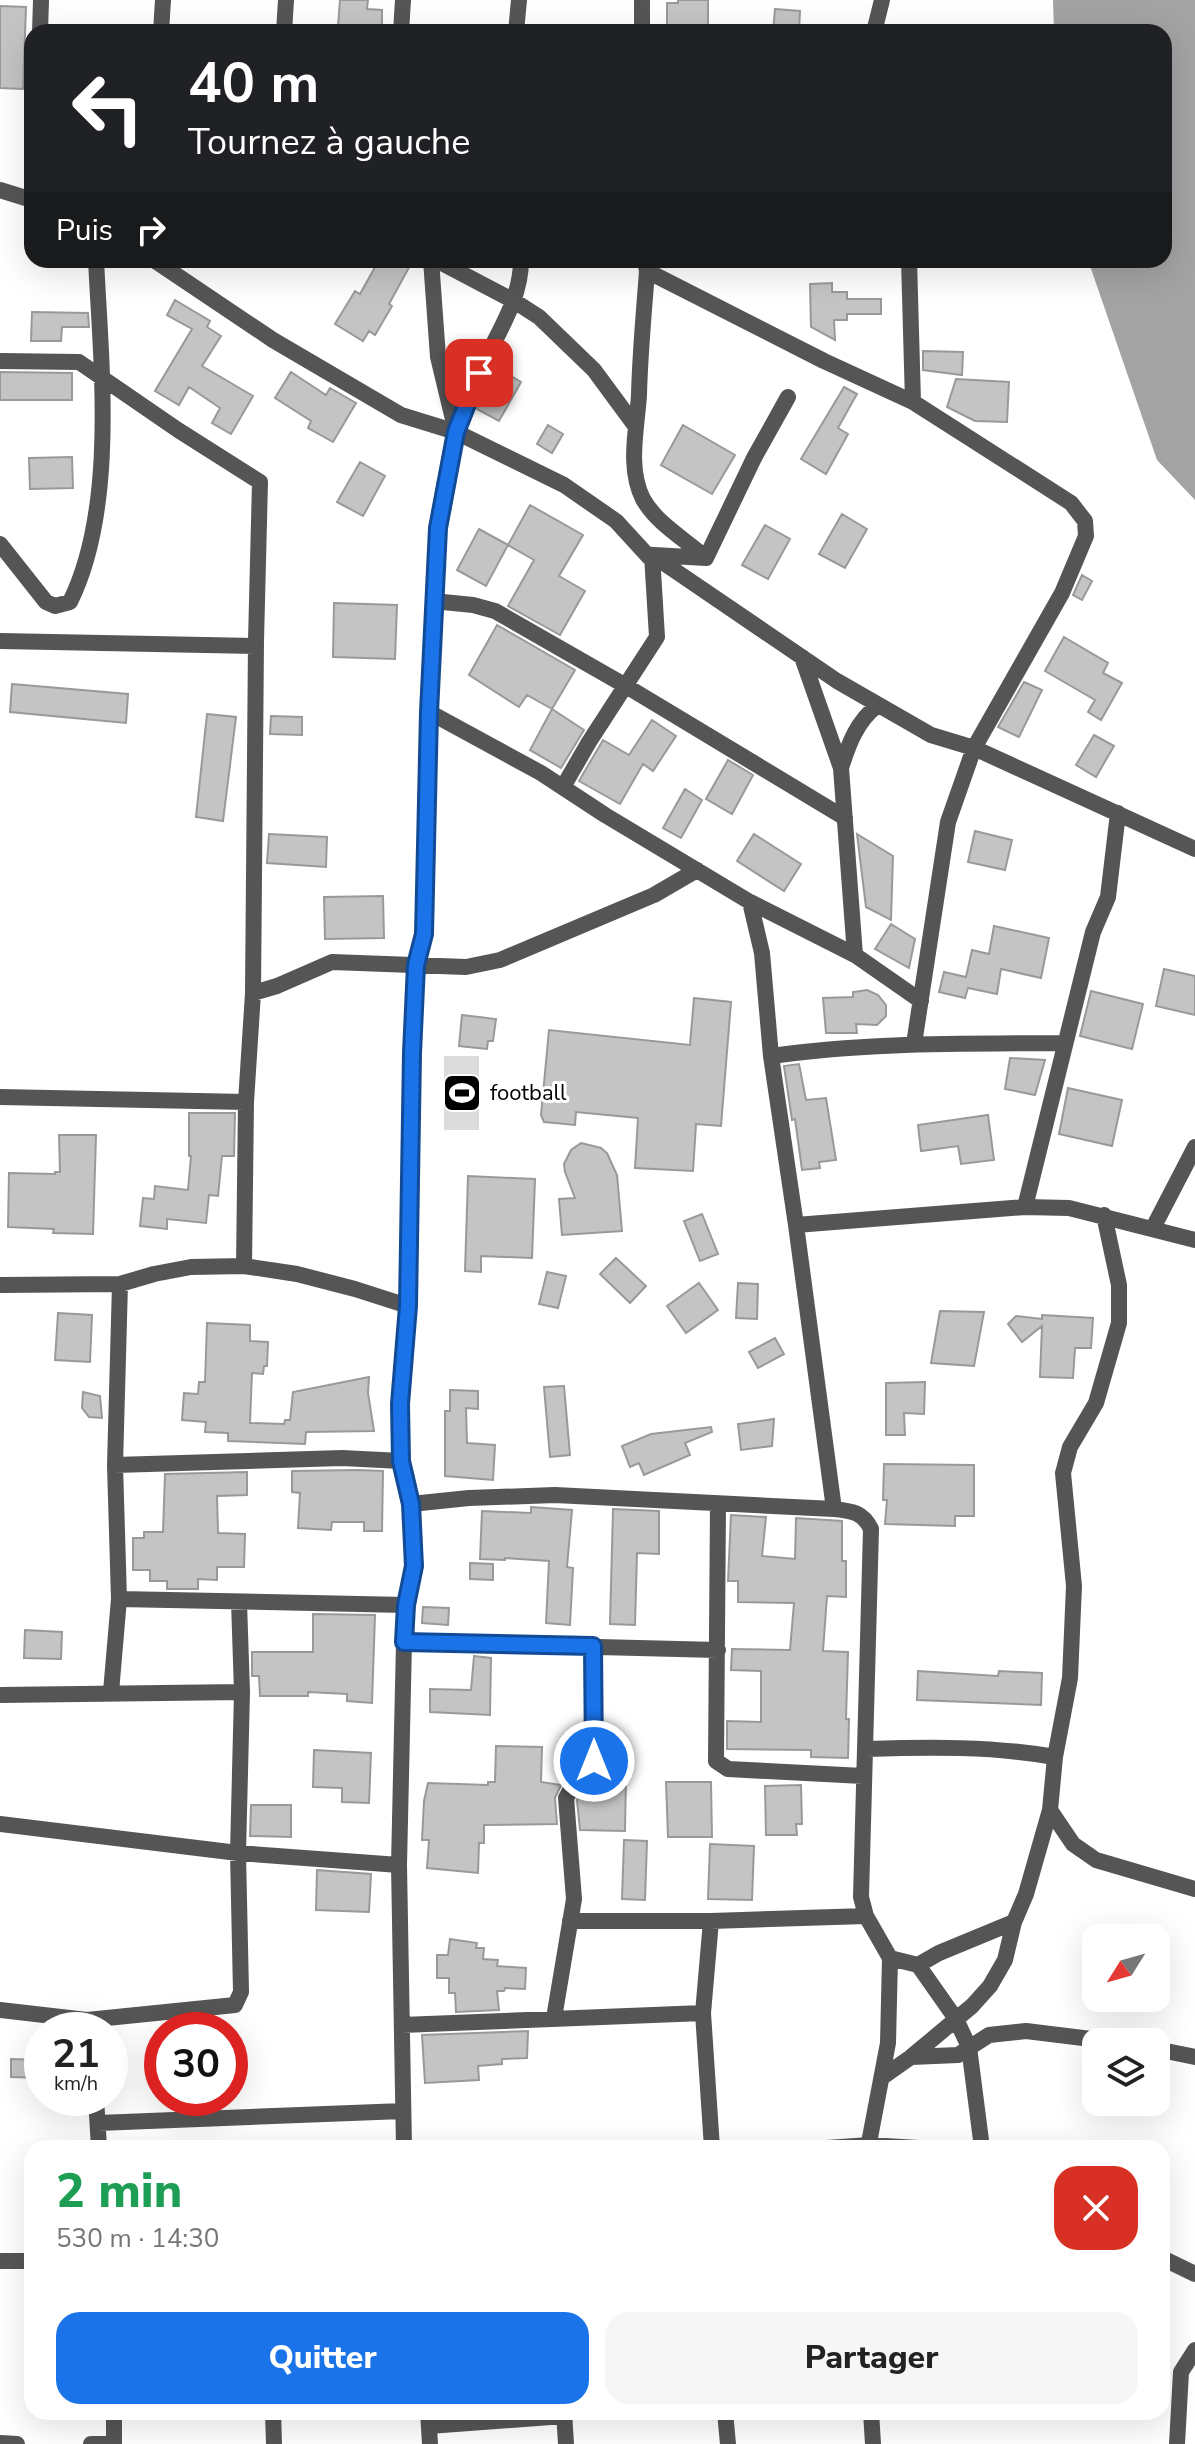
<!DOCTYPE html>
<html lang="fr">
<head>
<meta charset="utf-8">
<style>
	:root { --surface:#fff; --page:#f6f6f6; --text:#222; --muted:#767676; --accent:#1a73e8 }
	body { margin:0; font-family:"Nunito Sans",sans-serif; background:var(--page); color:var(--text); height:100vh; display:flex; flex-direction:column; font-size:30px; white-space:nowrap }
	* { box-sizing:border-box; margin:0 }
	p { font-size:26px; color:var(--muted) }
	.icon { flex:none; width:44px; height:44px; fill:none; stroke:currentColor; stroke-width:2; stroke-linecap:round; stroke-linejoin:round }
	.map { position:relative; flex:1; overflow:hidden }
	.details { position:absolute; left:24px; top:2140px; width:1146px; height:280px; display:flex; flex-direction:column; background:var(--surface); border-radius:24px; box-shadow:0 8px 32px #0002 }
	.details>* { flex:none }
	.hud { position:absolute; left:24px; top:24px; width:1148px; height:244px; border-radius:24px; box-shadow:0 8px 32px #0002; background:#202124; color:#fff; overflow:hidden }
	.needle { width:52px; rotate:233deg }
	.controls { position:absolute; left:1082px; top:1924px; display:grid; gap:16px }
	.controls a { display:grid; place-items:center; width:88px; height:88px; border-radius:16px; background:var(--surface); box-shadow:0 8px 32px #0002; font-size:40px }
	.speed { position:absolute; left:24px; top:2012px; display:flex; gap:16px; font-size:40px; font-weight:700; text-align:center }
	.speed>* { display:grid; place-content:center; width:104px; height:104px; border-radius:50%; background:var(--surface); box-shadow:0 8px 32px #0002; line-height:1 }
	.speed small { font-size:20px; font-weight:400 }
	.speed .limit { border:12px solid #d22; background:#fff; color:#111 }
	.pin { position:absolute; display:grid; place-items:center; width:68px; height:68px; color:#fff; margin:-34px; border-radius:16px; box-shadow:0 4px 12px #0006 }
	.me { position:absolute; width:88px; margin:-44px; rotate:0deg; stroke-linejoin:round; filter:drop-shadow(0 0 6px #0008) }
	.turn { display:flex; align-items:center; gap:28px; height:168px; padding:0 32px; font-size:36px }
	.turn .icon { width:104px; height:104px; stroke-width:2.5 }
	.turn b { display:block; font-size:56px; line-height:68px }
	.then { display:flex; align-items:center; height:76px; padding:0 32px; background:#0003; gap:16px; font-size:30px }
	.round { display:grid; place-items:center; flex:none; width:84px; height:84px; border-radius:24px; background:var(--page) }
	.head { display:flex; align-items:center; justify-content:space-between; height:136px; padding:0 32px }
	h1 { font-size:48px; font-weight:800; line-height:60px; color:#1e9e55 }
	.cta { display:flex; gap:16px; margin-top:auto; padding:16px 32px }
	.cta a { flex:1; height:92px; border-radius:24px; background:var(--accent); color:#fff; font-size:32px; font-weight:800; line-height:92px; text-align:center }
	.cta a+a { background:var(--page); color:var(--text) }
	.map>svg:first-child { display:block }
	.green { fill:#dcdcdc }
	.water { fill:#a3a3a3 }
	.building { fill:#c4c4c4; stroke:#999; stroke-width:2 }
	.lines { fill:none; stroke-linecap:round; stroke-linejoin:round }
	.street { stroke:#555; stroke-width:16 }
	.route-casing { stroke:#114b97; stroke-width:20 }
	.route { stroke:#1a73e8; stroke-width:14 }
	.labels { text-anchor:middle; dominant-baseline:central; stroke-width:6; stroke-linejoin:round; paint-order:stroke }
	.poi-label { font-size:22px; fill:#000; stroke:#fff; text-anchor:start }
</style>
</head>
<body>
<div class="map">
<svg width="1195" height="2444" viewBox="0 0 1195 2444">
	<rect width="100%" height="100%" fill="#fff"/>
	<path class="green" d="M444,1056H479V1130H444Z"/>
	<path class="water" d="M1053,0H1195V500L1157,460L1088,260H1164V32H1054Z"/>
	<path class="building" d="M340,0H368L367,9L382,10V32L348,31V26H338Z
		M678,0H708V32H678V26L667,27V3H678Z
		M0,6L26,7L23,89L0,88Z
		M775,9L800,11L799,32H773Z
		M379,260H413L389,304L392,306L375,335L369,331L363,341L335,324L355,291L360,294Z
		M832,283V292H847V299H881V314H847V320H834L835,340L811,327L810,284Z
		M175,300L210,321L207,327L221,336L202,366L253,396L231,434L212,423L220,408L189,387L179,405L155,391L192,329L167,315Z
		M32,312L88,313L89,327H62L61,341H31Z
		M923,351L963,352L962,375L923,370Z
		M496,367L521,382L499,421L477,409Z
		M0,372L72,373V400H0Z
		M291,372L326,395L330,388L356,403L333,442L308,428L311,421L275,398Z
		M956,379L1009,382L1007,422L975,421L947,407Z
		M844,387L857,394L838,428L848,434L826,474L801,459Z
		M548,425L563,434L552,453L537,444Z
		M683,425L735,455L712,494L661,465Z
		M72,457L73,488L30,489L29,458Z
		M360,462L385,476L363,516L337,502Z
		M530,505L583,535L559,576L585,591L560,635L508,606L534,560L508,545Z
		M842,514L867,529L845,568L819,554Z
		M765,525L790,539L768,579L742,565Z
		M479,529L508,545L486,586L457,570Z
		M1082,575L1092,581L1082,600L1073,595Z
		M334,603L397,605L395,659L333,657Z
		M497,625L575,670L552,709L527,695L519,707L469,675Z
		M1064,637L1108,663L1103,673L1122,683L1101,720L1088,712L1095,700L1045,671Z
		M1024,682L1042,690L1019,737L998,727Z
		M12,684L128,694L126,723L10,712Z
		M552,709L584,730L561,768L530,750Z
		M207,714L236,717L223,821L196,817Z
		M271,716L302,717V735L270,734Z
		M652,720L676,736L653,771L643,764L620,804L579,781L603,740L629,755Z
		M1094,735L1114,746L1096,777L1076,765Z
		M728,760L753,775L732,814L706,799Z
		M685,789L702,800L681,838L663,828Z
		M975,831L1012,840L1005,870L968,862Z
		M269,834L327,837L326,867L267,863Z
		M754,834L801,864L784,891L737,861Z
		M857,834L893,856L891,920L866,907Z
		M383,896L384,938L325,939L324,897Z
		M891,924L915,939L909,968L875,949Z
		M994,926L1049,938L1041,978L1001,969L997,994L968,988L965,998L939,992L944,972L966,977L972,950L989,954Z
		M1164,969L1195,976V1015L1156,1006Z
		M867,990L878,995L886,1005V1016L877,1025L856,1024L857,1033H826L823,998L853,997V992Z
		M1091,991L1143,1004L1132,1049L1080,1036Z
		M694,998L731,1002L721,1126L696,1124L693,1171L635,1168L638,1118L576,1112L575,1125L544,1122L541,1115L549,1030L690,1045Z
		M462,1015L496,1019L493,1041H488L487,1049L459,1046Z
		M1010,1058L1045,1060L1035,1095L1005,1089Z
		M799,1064L806,1100L826,1098L836,1160L819,1162L820,1168L802,1170L795,1119L792,1120L784,1066Z
		M1068,1088L1122,1100L1112,1146L1059,1134Z
		M189,1113H235L234,1156H222L218,1196L209,1195L206,1223L167,1219V1229L140,1226L143,1198L154,1199L155,1186L188,1190L191,1156H189Z
		M988,1115L994,1160L961,1164L958,1146L921,1151L918,1125Z
		M59,1135H96L93,1234L53,1233L54,1229L8,1227L9,1173L55,1174V1172H60Z
		M581,1143L601,1148L607,1153L617,1175L622,1231L562,1235L559,1199L575,1198L565,1172L564,1164L571,1150Z
		M468,1176L535,1179L532,1258L481,1256V1272L465,1271Z
		M702,1214L718,1254L700,1261L684,1221Z
		M616,1258L646,1286L630,1303L600,1274Z
		M547,1272L566,1276L558,1308L539,1304Z
		M699,1283L718,1310L686,1333L667,1306Z
		M738,1283L758,1284L757,1319L736,1318Z
		M940,1311L984,1312L974,1366L931,1363Z
		M58,1313L92,1315L90,1362L55,1360Z
		M1042,1315L1093,1318L1091,1348H1075L1073,1378L1040,1377L1042,1326L1022,1342L1008,1324L1016,1316L1042,1319Z
		M207,1323L250,1325V1341L268,1342L267,1366H264L263,1374L252,1373L250,1423L284,1424L285,1420H290L293,1392L369,1377L368,1393L374,1431L306,1432L305,1444L228,1441V1433L205,1432L206,1422L182,1420L184,1393L198,1394L199,1382H205Z
		M775,1338L784,1354L758,1368L749,1352Z
		M925,1382L924,1414L904,1413L905,1435H886V1383Z
		M564,1386L570,1455L550,1457L544,1387Z
		M450,1390L478,1391V1409L466,1408L467,1443L495,1445L493,1480L445,1476V1411H450Z
		M83,1392L100,1396L102,1418L89,1417L82,1408Z
		M774,1419L772,1446L741,1450L738,1424Z
		M711,1427L712,1432L685,1443L690,1455L644,1475L639,1463L630,1467L622,1446L651,1434Z
		M884,1464L974,1465V1516H955V1526L885,1524L887,1500H883Z
		M358,1470L383,1471L382,1531H364V1522H332L331,1530L298,1528L300,1493L292,1492V1471Z
		M247,1472V1495L217,1496L218,1533L245,1534L244,1567H217V1580L198,1579V1589H167V1581H150V1570H133V1538H144V1532H163L165,1474Z
		M531,1507L572,1510L567,1567L573,1568L570,1625L546,1623L549,1561L505,1558V1560L480,1559L482,1511L531,1513Z
		M613,1509L659,1511V1554L637,1553L635,1625L610,1624Z
		M731,1515L766,1517L762,1556L795,1559L796,1518L842,1521V1561H846V1597L827,1596L823,1651L848,1652L846,1719H849L848,1758L811,1757V1750L727,1749V1721L761,1722V1671L731,1670L732,1649L790,1650L794,1603L738,1602V1581H728Z
		M470,1563L493,1564V1580L470,1579Z
		M423,1607L449,1608L448,1625L422,1623Z
		M313,1614L375,1615L372,1703L347,1701V1694L308,1692V1696H260L259,1676H252V1652H313Z
		M25,1630L62,1632L61,1659L24,1658Z
		M474,1656L491,1658L490,1715L430,1712V1689L471,1690Z
		M918,1671L998,1676L999,1671L1042,1673L1041,1705L917,1700Z
		M496,1746L542,1747L541,1782L561,1785L555,1798L557,1824L484,1825V1843H479L478,1873L427,1868L429,1840H422L424,1801L428,1783L488,1785V1782H495Z
		M314,1750L371,1753L369,1803L342,1802V1788L313,1787Z
		M610,1776H626L625,1831L580,1830L577,1800L586,1785L610,1786Z
		M666,1782H711L712,1837H668Z
		M801,1785L802,1824H796L797,1835H766L765,1786Z
		M251,1805H291V1837L250,1836Z
		M624,1840L647,1841L645,1900L622,1899Z
		M710,1844L754,1846L752,1900L708,1899Z
		M317,1870L371,1874L369,1912L316,1910Z
		M450,1939L477,1943L476,1948H484L483,1959L498,1960L497,1966L526,1968L525,1989L505,1988L504,1991H497L499,2010L456,2012L455,1993H449V1978H437V1955H448Z
		M528,2031L527,2058L502,2059V2064L478,2066L479,2080L425,2083L422,2035Z
		M11,2059L42,2060V2078L11,2077Z"/>
	<g class="lines">
		<path class="street" d="M40,32L41,0
			M161,32L163,0
			M284,32L286,0
			M401,32L403,0
			M516,32L519,0
			M642,32V0
			M874,32L882,0
			M0,190L32,200
			M154,260L273,340L401,415L456,432C464,413 471,392 479,373C495,336 521,302 521,260
			M436,260L514,301L539,317L594,370L636,427
			M645,260L647,271C644,312 640,353 639,395C637,428 627,468 643,499C656,523 686,540 706,558
			M909,260L913,402
			M647,271L824,361L913,402L1071,503L1085,521L1086,536L1062,593L974,748L948,822L914,1044
			M0,361L79,362L178,430L260,482L256,641L253,993L246,1102L244,1266
			M456,432L564,485L616,521L649,557L652,555L837,681L931,735L974,748L1195,849
			M0,544L46,602L55,606L70,602C117,507 101,364 96,260
			M654,555L706,558L754,458L788,397
			M433,601L473,605L495,611L626,686L845,818
			M0,641L256,646
			M802,657L841,768L855,955
			M429,712L541,773L605,815L750,902L762,953L771,1056L796,1225L834,1509
			M841,768C849,743 857,721 878,705
			M563,787L589,742L657,637L652,555
			M750,902L855,955L921,1001
			M253,993L277,986L332,962L466,967L500,960L654,895L697,870
			M771,1056C868,1042 966,1044 1064,1043
			M0,1097L246,1102
			M1025,1207L1093,932L1108,897L1118,813
			M796,1225L1025,1207L1069,1208L1195,1240
			M1153,1228L1195,1147
			M0,1285L120,1284L154,1274L191,1267L244,1266L297,1274L355,1289L408,1306
			M115,1465L342,1458L401,1461
			M411,1504L469,1498L555,1495L834,1509C852,1511 863,1512 871,1529L861,1897L866,1916L890,1958L888,2043L868,2148
			M718,1504L716,1761L728,1769L863,1776
			M119,1599L406,1605
			M404,1642L718,1650
			M111,1692L119,1599L115,1465L120,1284
			M0,1695L242,1692
			M866,1749C930,1747 992,1746 1055,1757
			M1050,1810L1073,1844L1096,1860L1195,1889
			M0,1824L238,1853L399,1865
			M570,1921H711L866,1916
			M711,1921L703,2013L712,2148
			M890,1958L918,1965L956,2019L969,2047L982,2148
			M918,1965L939,1953L1014,1922
			M0,2010L87,2020L235,2005L241,1992L238,1853L242,1692L239,1602
			M554,2018L574,1899L566,1798L581,1771L594,1761L593,1646
			M402,2025L703,2013
			M1156,2049L1195,2057
			M911,2057L972,2006L990,1986L1005,1960L1014,1922L1026,1894L1050,1810L1055,1757L1070,1678L1074,1586L1063,1473L1070,1447L1096,1403L1119,1323V1285L1104,1215
			M884,2076L911,2057L958,2055L989,2035L1026,2031L1116,2042
			M96,2098L99,2148
			M98,2123L403,2111
			M404,2148L399,1865L404,1642L406,1605L414,1566L411,1504L401,1461L400,1404L408,1306L412,1053L416,965L424,934L429,712L438,528L456,432L438,357L431,260
			M827,2148L869,2145L918,2148
			M1162,2258L1195,2274
			M0,2261H32
			M273,2412L274,2444
			M428,2412L430,2444
			M564,2412L566,2444
			M725,2412L728,2444
			M871,2412L873,2444
			M429,2426L564,2416
			M0,2443L17,2444
			M91,2444H114
			M114,2444V2412
			M1177,2444L1181,2372L1195,2350"/>
	</g>
	<g class="lines">
		<defs>
			<path id="route" d="M479,373L456,432L438,528L429,712L424,934L416,965L412,1053L408,1306L400,1404L401,1461L411,1504L414,1566L406,1605L404,1642L593,1646L594,1761"/>
		</defs>
		<use href="#route" class="route-casing"/>
		<use href="#route" class="route"/>
	</g>
	<defs>
		<symbol id="stadium-square" viewBox="-11 -11 22 22"><rect x="-9" y="-9" width="18" height="18" rx="4" fill="#000" stroke="#fff"/><path d="M0-5a6.5 5 0 1 0 0 10a6.5 5 0 1 0 0-10ZM-3.5-1.8h7v3.6h-7Z" fill="#fff"/></symbol>
	</defs>
	<g fill-rule="evenodd">
		<use href="#stadium-square" x="440" y="1071" width="44" height="44"/>
	</g>
	<g class="labels">
		<g class="poi-label">
			<text x="490" y="1093">football</text>
		</g>
	</g>
</svg>
<div class="controls">
<a><svg class="needle" viewBox="-14 -14 28 28"><path d="M0-13l5 13h-10z" fill="#e53935"/><path d="M0 13l5-13h-10z" fill="#767676"/></svg></a>
<a><svg class="icon" aria-label="layers" viewBox="0 0 24 24"><path d="M12 4l9 5-9 5-9-5zM3 14l9 5 9-5"/></svg></a>
</div>
<div class="speed"><div>21<small>km/h</small></div><div class="limit">30</div></div>
<div class="pin" style="left:479px;top:373px;background:#d93025"><svg class="icon" aria-label="arrive" viewBox="0 0 24 24"><path d="M6 21V4h12l-3 4 3 4H6"/></svg></div>
<svg class="me" style="left:594px;top:1761px" viewBox="-20 -20 40 40"><circle r="17" fill="#1a73e8" stroke="#fff" stroke-width="3"/><path d="M0-11L8 9 0 5-8 9z" fill="#fff"/></svg>
<div class="hud">
<div class="turn"><svg class="icon" aria-label="left" viewBox="0 0 24 24"><path d="M17 20v-9H6M10 6l-5 5 5 5"/></svg><div><b>40 m</b>Tournez à gauche</div></div>
<div class="then">Puis<svg class="icon" aria-label="right" viewBox="0 0 24 24"><path d="M7 20v-9h11M14 6l5 5-5 5"/></svg></div>
</div>
<section class="details">
<div class="head"><div><h1>2 min</h1><p>530 m · 14:30</p></div><a class="round" style="background:#d93025;color:#fff"><svg class="icon" aria-label="close" viewBox="0 0 24 24"><path d="M6 6l12 12M18 6L6 18"/></svg></a></div>
<div class="cta"><a>Quitter</a><a>Partager</a></div>
</section>
</div>
</body>
</html>
